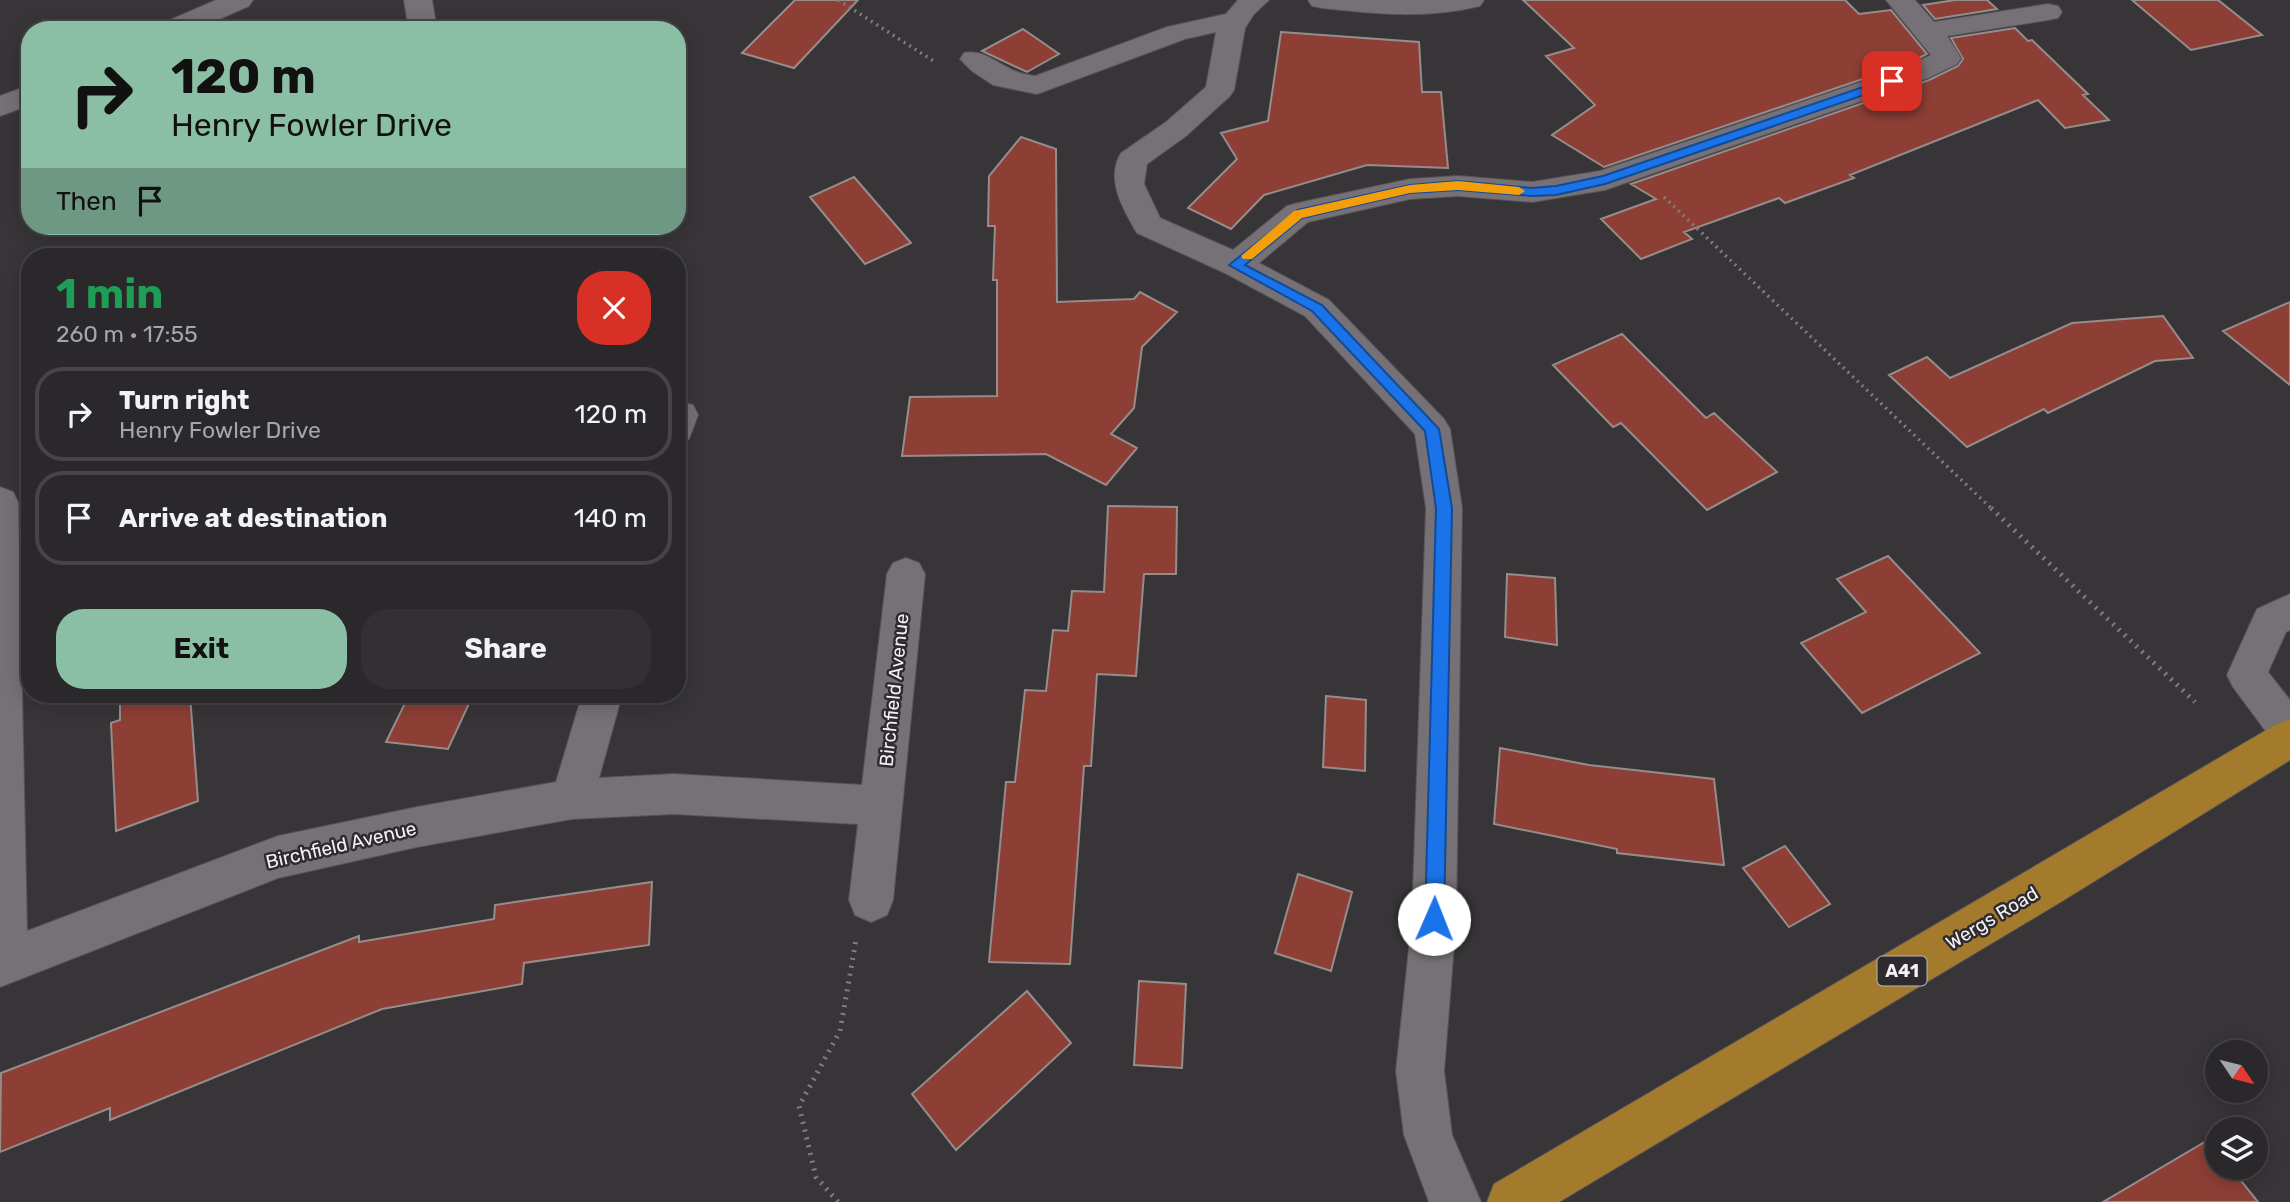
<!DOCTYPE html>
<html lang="en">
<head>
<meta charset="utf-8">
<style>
	:root { --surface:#2a282b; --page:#323033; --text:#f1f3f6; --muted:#a5a6a9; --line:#464447; --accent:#8abfa5 }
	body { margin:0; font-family:Rubik,sans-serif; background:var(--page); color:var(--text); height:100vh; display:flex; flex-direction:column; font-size:26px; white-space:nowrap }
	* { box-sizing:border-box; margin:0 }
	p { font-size:23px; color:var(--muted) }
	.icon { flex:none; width:38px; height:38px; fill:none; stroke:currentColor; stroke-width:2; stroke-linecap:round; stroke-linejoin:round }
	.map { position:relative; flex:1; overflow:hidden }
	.panel { position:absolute; left:21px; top:248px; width:665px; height:455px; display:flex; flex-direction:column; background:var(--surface); border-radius:28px; box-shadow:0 4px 18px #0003,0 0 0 2px var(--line) }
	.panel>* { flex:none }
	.guide { position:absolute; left:21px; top:21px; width:665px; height:214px; border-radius:28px; box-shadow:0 4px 18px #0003,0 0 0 2px var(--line); background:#8abfa5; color:#111; overflow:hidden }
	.needle { width:46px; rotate:125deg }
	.tools { position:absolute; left:2205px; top:1040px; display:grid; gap:14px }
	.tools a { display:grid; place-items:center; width:63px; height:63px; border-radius:50%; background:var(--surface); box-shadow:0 4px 18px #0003,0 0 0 2px var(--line); font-size:35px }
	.pin { position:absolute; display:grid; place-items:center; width:60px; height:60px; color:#fff; margin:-30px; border-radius:14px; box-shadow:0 4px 10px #0006 }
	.me { position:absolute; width:77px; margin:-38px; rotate:1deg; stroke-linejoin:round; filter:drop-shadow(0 0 5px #0008) }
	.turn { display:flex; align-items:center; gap:24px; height:147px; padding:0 35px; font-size:32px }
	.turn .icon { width:91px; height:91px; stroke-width:2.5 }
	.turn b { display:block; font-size:49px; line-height:60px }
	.then { display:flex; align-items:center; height:66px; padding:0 35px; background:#0003; gap:14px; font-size:26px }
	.round { display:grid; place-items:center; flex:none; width:74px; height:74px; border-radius:28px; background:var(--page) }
	.overview { display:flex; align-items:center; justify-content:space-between; height:119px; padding:0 35px }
	h1 { font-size:42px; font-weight:700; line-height:52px; color:#1e9e55 }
	.cta { display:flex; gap:14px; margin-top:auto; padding:14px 35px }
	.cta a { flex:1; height:80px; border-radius:28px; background:var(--accent); color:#111; font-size:28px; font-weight:700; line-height:80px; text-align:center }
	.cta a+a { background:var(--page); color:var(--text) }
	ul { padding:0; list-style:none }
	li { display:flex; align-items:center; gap:21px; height:94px; margin:0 14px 10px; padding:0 21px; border:4px solid var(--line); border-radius:28px }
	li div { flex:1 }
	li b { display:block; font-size:26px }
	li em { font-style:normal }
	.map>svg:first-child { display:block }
	.building { fill:#8d3f36; stroke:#948d8c; stroke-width:2 }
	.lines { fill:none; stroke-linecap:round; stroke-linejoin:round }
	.minor-casing { stroke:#575357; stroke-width:2 }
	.highway-casing { stroke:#575357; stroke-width:2 }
	.path-far1 { stroke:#807d80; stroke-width:3.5; stroke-dasharray:2 4.5; stroke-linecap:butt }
	.path { stroke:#807d80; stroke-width:5; stroke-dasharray:2 6; stroke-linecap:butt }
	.minor { fill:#757176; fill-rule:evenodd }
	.highway { fill:#a47b2c; fill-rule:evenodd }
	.route { fill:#1a73e8; stroke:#114b97; stroke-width:2 }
	.slow { fill:#f59e0b }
	.labels { text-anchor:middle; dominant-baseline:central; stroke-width:5; stroke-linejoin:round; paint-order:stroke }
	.shield { fill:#2e2b2f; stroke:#b8b6b8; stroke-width:2 }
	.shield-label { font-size:18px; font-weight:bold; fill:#f3f1f3 }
	.street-label { font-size:19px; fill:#f3f1f3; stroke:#2e2b2f }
</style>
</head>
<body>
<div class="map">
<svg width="2290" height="1202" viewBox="0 0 2290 1202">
	<rect width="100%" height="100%" fill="#383539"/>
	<path class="building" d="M795,0H858L794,68L742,53Z
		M1523,0H1845L1859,14L1891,10L1927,54L1907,64L1604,167L1552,135L1595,105L1546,56L1574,48Z
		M1955,0H1987L1997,9L1935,19L1923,5Z
		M2132,0H2218L2262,35L2191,50Z
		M2015,28L2028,41L2032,40L2088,94L2083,95L2109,120L2065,128L2038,100L1850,175L1854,178L1785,203L1779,198L1684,232L1692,239L1641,259L1601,219L1656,199L1631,184L1929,80L1958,66L1963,59L1951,38Z
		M1023,29L1059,54L1027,72L982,51Z
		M1281,32L1419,42L1422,92H1441L1448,168L1367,165L1264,195L1231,229L1188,208L1237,159L1221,133L1268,121Z
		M1021,137L1056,149L1057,302L1134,299L1140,292L1177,312L1142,347L1134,408L1111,434L1137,448L1106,485L1046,454L902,456L910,397L997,396V280H993L995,226H988L989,176Z
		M854,177L911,243L865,264L810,197Z
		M2290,302V385L2223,331Z
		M2163,316L2193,358L2155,361L2048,413L2044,409L1967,447L1889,375L1927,357L1950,378L2072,323Z
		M1622,334L1706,418L1714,413L1777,472L1707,510L1621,423L1613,427L1553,365Z
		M1108,506L1177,507L1176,574H1144L1136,676L1097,674L1091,766H1084L1070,964L989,962L1006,782H1015L1025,690L1046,691L1053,630L1068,631L1072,591L1104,592Z
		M1888,556L1980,653L1862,713L1801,643L1866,612L1837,579Z
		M1507,574L1555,578L1557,645L1505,637Z
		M120,695H190L198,801L116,831L111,723L120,720Z
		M409,695H473L448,749L386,742Z
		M1326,696L1366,700L1365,771L1323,767Z
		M1500,748L1589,765L1714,779L1724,865L1617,853V849L1494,824Z
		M1785,846L1830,904L1789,927L1743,868Z
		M1298,874L1352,892L1331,971L1275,953Z
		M652,882L649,945L524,963L522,984L382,1009L110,1120V1108L0,1152L1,1073L359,936V942L494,919L495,905Z
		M1139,981L1186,984L1182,1068L1134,1065Z
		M1027,991L1071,1043L956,1150L912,1094Z
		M2208,1140L2217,1152V1167H2230L2258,1202H2103Z"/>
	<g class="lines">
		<defs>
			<path id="minor" d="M216,0H253L249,6L195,30H157L161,24Z
				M404,0H432L437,30H409Z
				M1238,0H1269L1254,14L1245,28L1234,90L1230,96L1186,136L1147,164L1144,184L1160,218L1233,250L1287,206L1298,203L1410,179L1458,176L1532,182L1600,171L1908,66L1931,55L1886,0H1915L1934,22L2048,4L2058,6L2062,12L2058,18L2048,20L1947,36L1961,58L1957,64L1928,78L1605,190L1532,202L1458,196L1410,199L1308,222L1259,263L1329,300L1444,419L1450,429L1462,508L1456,920L1444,1071L1452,1135L1481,1202H1429L1404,1135L1396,1071L1412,920L1426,508L1415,434L1305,316L1225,273L1137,233C1123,209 1105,179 1121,153L1166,122L1206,87L1216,32L1185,39L1037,94L993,85L972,71L960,59L964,53C988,47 1005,74 1035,76L1167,27L1226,14Z
				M1308,0H1484L1480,6C1427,19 1376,14 1322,8L1312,6Z
				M30,85V105L0,116V96Z
				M681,402L693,405L698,415L689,439L677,443V403Z
				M0,487L13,492L18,502L27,931L278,836L417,807L556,782L582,695H622L599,778L674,774L862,785L887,574L893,563L906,558L919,563L925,574L893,900L887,915L871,922L855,915L849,900L858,824L674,814L572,819L417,847L278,878L0,987Z
				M2290,594V630L2286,632L2268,672L2290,700V751L2276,745L2233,687L2227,675L2257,609Z"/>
			<path id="highway" d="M2290,719V760L2064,900L1559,1202H1487L1494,1184L2275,725Z"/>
		</defs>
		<use href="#minor" class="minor-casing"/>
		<use href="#highway" class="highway-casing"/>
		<path class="path-far1" d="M838,0L935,62
			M1664,197L1993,510"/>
		<path class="path" d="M1991,508L2195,702
			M838,1202L816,1177L799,1106L840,1031L856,940"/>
		<use href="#minor" class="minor"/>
		<use href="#highway" class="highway"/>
	</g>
	<path class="route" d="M1892,77L1898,81L1896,84L1605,184L1556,195L1532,196L1458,190L1410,193L1302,218L1245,265L1322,305L1439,429L1452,508L1444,919L1441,926L1434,929L1428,926L1425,919L1436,508L1425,431L1312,311L1229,265L1298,210L1410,185L1458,181L1532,188L1556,186L1603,176Z"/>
	<path class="slow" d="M1458,181L1519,187L1525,191L1519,195L1458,190L1410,193L1302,218L1252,259H1243L1241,256L1294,211L1410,185Z"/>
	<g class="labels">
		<rect class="shield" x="1877.5" y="956.5" width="49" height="29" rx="5"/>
		<g class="shield-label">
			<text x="1902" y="971">A41</text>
		</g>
		<g class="street-label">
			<text transform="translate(894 690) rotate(-84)">Birchfield Avenue</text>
			<text transform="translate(341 845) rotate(-13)">Birchfield Avenue</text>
			<text transform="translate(1992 918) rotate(-31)">Wergs Road</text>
		</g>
	</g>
</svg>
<div class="tools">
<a><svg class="needle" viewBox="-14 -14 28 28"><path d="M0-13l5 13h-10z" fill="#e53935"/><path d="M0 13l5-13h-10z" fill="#a5a6a9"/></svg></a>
<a><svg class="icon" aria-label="layers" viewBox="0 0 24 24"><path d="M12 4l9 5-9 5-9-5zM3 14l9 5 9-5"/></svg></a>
</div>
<div class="pin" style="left:1892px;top:81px;background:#d93025"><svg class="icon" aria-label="arrive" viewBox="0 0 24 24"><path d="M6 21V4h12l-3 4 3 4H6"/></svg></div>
<svg class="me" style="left:1434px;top:919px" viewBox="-20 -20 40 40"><circle r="19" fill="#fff"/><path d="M0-13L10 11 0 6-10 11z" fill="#1a73e8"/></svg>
<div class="guide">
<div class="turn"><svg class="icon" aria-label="right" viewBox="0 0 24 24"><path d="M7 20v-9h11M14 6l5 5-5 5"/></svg><div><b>120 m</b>Henry Fowler Drive</div></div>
<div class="then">Then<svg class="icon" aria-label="arrive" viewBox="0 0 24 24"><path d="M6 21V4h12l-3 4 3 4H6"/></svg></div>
</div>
<section class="panel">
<div class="overview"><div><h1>1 min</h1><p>260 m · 17:55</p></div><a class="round" style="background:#d93025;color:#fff"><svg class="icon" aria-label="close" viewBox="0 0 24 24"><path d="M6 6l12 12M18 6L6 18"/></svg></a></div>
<ul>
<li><svg class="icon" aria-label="right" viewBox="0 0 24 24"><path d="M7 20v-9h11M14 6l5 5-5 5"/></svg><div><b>Turn right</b><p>Henry Fowler Drive</p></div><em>120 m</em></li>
<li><svg class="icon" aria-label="arrive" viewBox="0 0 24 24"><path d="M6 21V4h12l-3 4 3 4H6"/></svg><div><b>Arrive at destination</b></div><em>140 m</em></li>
</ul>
<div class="cta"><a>Exit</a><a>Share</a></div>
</section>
</div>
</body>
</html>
